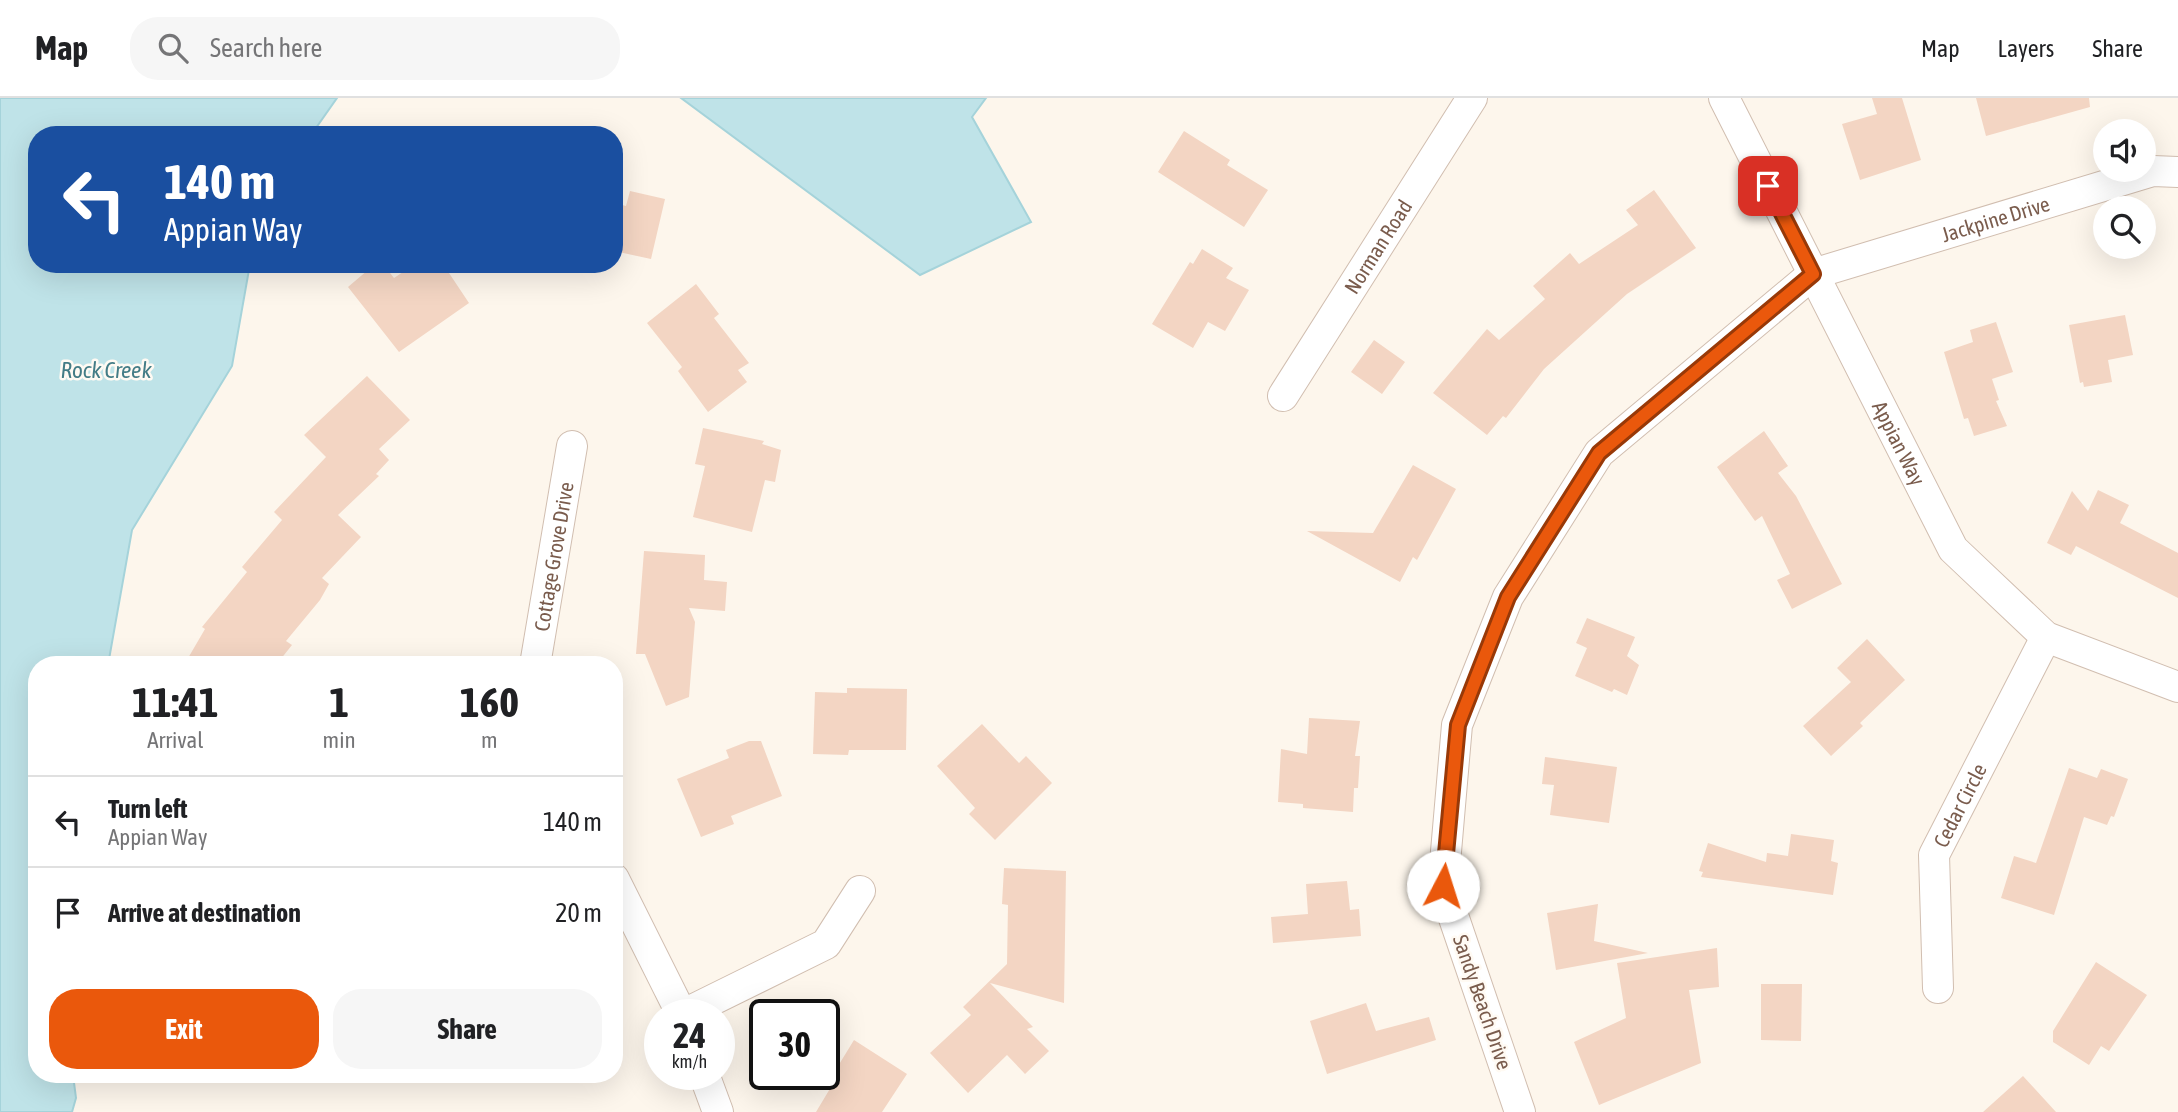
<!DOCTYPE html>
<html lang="en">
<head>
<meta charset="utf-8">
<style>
	:root { --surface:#fff; --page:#f6f6f6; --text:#202124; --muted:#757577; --line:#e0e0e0; --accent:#ea580c }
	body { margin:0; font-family:"Asap Condensed",sans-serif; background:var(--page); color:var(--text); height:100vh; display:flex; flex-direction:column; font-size:26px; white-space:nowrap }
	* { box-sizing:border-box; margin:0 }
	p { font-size:23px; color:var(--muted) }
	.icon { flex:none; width:38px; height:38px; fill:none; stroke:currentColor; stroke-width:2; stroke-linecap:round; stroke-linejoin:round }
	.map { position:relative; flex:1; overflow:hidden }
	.drawer { position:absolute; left:28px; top:558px; width:595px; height:427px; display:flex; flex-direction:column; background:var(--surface); border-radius:28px; box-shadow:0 7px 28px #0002 }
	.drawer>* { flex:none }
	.hud { position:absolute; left:28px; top:28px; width:595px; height:147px; border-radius:28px; box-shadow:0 7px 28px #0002; background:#1a4fa0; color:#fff; overflow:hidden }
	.controls { position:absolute; left:2093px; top:21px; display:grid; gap:14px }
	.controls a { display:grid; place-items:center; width:63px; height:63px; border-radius:50%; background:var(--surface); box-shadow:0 7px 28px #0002; font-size:35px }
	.speed { position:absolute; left:644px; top:901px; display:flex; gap:14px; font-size:35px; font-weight:700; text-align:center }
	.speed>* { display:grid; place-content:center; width:91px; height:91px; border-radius:50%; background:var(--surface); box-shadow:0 7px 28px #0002; line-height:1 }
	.speed small { font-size:18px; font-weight:400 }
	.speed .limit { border:4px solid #111; border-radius:10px; background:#fff; color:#111 }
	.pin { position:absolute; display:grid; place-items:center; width:60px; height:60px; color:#fff; margin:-30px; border-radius:14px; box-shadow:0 4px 10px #0006 }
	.me { position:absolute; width:77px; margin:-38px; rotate:5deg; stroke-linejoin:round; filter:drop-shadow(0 0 5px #0008) }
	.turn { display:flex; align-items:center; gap:24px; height:147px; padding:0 21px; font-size:32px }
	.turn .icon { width:91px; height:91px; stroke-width:2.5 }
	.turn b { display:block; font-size:49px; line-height:60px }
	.eta { display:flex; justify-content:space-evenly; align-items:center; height:119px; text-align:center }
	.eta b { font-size:42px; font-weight:700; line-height:49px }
	.action { display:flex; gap:14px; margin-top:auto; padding:14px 21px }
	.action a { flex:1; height:80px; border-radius:28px; background:var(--accent); color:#fff; font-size:28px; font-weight:700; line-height:80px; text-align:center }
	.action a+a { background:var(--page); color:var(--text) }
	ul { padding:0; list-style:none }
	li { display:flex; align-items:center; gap:21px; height:91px; padding:0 21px; border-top:2px solid var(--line) }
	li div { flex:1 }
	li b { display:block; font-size:26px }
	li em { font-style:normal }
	header { display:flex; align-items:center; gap:42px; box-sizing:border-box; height:98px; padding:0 35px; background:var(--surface); border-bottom:2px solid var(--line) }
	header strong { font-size:33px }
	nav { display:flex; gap:38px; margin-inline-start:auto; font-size:24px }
	.search { width:490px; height:63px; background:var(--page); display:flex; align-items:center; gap:18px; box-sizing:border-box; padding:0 24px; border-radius:28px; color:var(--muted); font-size:26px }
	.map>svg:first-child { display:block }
	.water { fill:#bfe3e8; stroke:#a5d3da; stroke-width:2 }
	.building { fill:#f3d5c3 }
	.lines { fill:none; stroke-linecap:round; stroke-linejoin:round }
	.minor-casing { stroke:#d1beb0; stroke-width:32 }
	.minor { stroke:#fff; stroke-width:30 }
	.route-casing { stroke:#983908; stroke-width:18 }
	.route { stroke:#ea580c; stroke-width:12 }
	.labels { text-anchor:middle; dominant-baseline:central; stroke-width:5; stroke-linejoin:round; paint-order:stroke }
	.street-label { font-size:21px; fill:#7a5c4d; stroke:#fffaf3 }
	.water-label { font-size:23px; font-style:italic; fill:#437c86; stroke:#fffaf3 }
</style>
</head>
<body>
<header>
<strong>Map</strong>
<div class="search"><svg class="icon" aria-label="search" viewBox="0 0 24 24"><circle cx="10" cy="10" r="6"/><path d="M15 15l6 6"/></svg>Search here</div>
<nav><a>Map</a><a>Layers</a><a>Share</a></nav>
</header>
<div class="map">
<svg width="2178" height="1014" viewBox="0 0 2178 1014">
	<rect width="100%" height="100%" fill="#fdf6ec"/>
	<path class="water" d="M0,0H337L311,37H37V166H250L232,268L132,432L108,567H37V976L73,977L76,1000L72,1014H0Z
		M681,0H986L972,19L1031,124L920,177Z"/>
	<path class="building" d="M1872,0H1902L1921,62L1860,82L1842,26L1877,16Z
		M1976,0H2089L2090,9L1986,38Z
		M1184,33L1230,62L1227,67L1268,92L1244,129L1158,74Z
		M1654,92L1696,150L1627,196L1544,271L1506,320L1503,318L1487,337L1433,295L1487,231L1499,242L1545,201L1533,188L1570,155L1579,166L1638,127L1626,112Z
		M630,93L665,101L651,161L614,153V105L626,108Z
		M1202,151L1233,170L1226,180L1249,192L1225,233L1208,224L1193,250L1152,226L1190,164L1193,166Z
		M375,166H383L394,180L415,166H443L469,205L399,254L348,189Z
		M696,186L719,216L714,220L749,265L738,272L747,284L708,314L678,273L682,269L647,225Z
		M2125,217L2133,257L2108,262L2112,284L2084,289L2083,284L2080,285L2069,227Z
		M1996,224L2013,274L1992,281L1999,302L1996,303L2007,328L1974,338L1968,320L1964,321L1944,254L1973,244L1970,232Z
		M1374,242L1405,264L1382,296L1351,274Z
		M367,278L410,322L379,351L389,362L376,376L379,378L338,417L361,439L322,480L329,486L320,502L286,543L292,547L276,567H184L205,531L202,529L247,474L242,469L282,422L274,414L326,359L304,337Z
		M703,330L764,343L762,346L781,352L775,384L765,382L752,434L693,419L705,368L695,366Z
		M1764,333L1788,368L1778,375L1796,398L1842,486L1792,511L1777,482L1790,476L1762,418L1755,423L1717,369Z
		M1413,367L1456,391L1417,462L1413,459L1400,484L1307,433L1373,435Z
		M2098,392L2129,407L2120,425L2178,455V500L2076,448L2071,457L2047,445L2072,393L2088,413Z
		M644,453L705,457L704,482L727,484L725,513L689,510L695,524L689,599L666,608L645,556H636Z
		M1587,520L1635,539L1627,558L1639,567L1627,597L1614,591L1612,594L1575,578L1587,550L1576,545Z
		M1867,541L1905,582L1860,625L1863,628L1831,658L1803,628L1851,584L1837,570Z
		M847,590L907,591L906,652H849L848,657L813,656L815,594L847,595Z
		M1309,620L1360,623L1355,658H1360L1358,690H1354L1353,714L1303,710V706L1278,704L1281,651L1307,656Z
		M982,626L1019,665L1026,658L1052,685L995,742L969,716L975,710L937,668Z
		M749,643H761L782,698L731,718L734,726L701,739L677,681L729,660L726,652Z
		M1545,659L1617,669L1609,725L1550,717L1554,687L1542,686Z
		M2069,670L2097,680L2101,671L2128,681L2114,719L2111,718L2107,727L2084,719L2054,817L2001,800L2014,758L2036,765Z
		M1791,736L1834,742L1831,763L1838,765L1833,797L1701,779L1703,774L1699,773L1708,745L1766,764L1767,755L1788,758Z
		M1004,770L1066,773L1064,905L990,885L1033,929L1027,931L1049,953L1025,976L1007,957L968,995L930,955L971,917L963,909L1007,866L1008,807L1002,806Z
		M1347,783L1350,812L1359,811L1361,838L1273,845L1271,819L1308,816L1306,786Z
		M1598,806L1594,843L1648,855L1556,872L1547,815Z
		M1717,850L1719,889L1689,892L1701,965L1599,1007L1574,944L1626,920L1617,865Z
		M2096,864L2147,897L2109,953L2101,948L2089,967L2053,944V933Z
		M1761,886H1802L1801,943L1761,942Z
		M1366,905L1376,933L1429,919L1436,942L1327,976L1310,923Z
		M854,942L907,976L882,1014H816L831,989L827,986Z
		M2023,978L2056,1014H1983Z"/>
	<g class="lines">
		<defs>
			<g id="minor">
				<path id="s1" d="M1724,0L1953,451L2046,539L2178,589"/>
				<path id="s2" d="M1283,298L1472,0"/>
				<path id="s3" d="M535,567L572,348"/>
				<path d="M614,781L682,917"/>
				<path id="s4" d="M1938,890L1934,757L2046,539"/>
				<path d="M682,917L826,846L860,793"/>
				<path d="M704,976L718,1014"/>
				<path id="s5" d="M1520,1014L1443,788L1457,627L1508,499L1599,355L1813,176L2153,73L2178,74"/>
			</g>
		</defs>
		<use href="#minor" class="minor-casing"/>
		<use href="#minor" class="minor"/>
	</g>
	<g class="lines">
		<defs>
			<path id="route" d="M1443,788L1458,627L1508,499L1599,355L1813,176L1768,88"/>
		</defs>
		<use href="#route" class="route-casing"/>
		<use href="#route" class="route"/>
	</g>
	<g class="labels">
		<g class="street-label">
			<text stroke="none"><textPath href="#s5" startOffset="1178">Jackpine Drive</textPath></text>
			<text stroke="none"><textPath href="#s2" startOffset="177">Norman Road</textPath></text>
			<text stroke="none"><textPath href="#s1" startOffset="387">Appian Way</textPath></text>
			<text stroke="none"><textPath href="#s3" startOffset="110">Cottage Grove Drive</textPath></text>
			<text stroke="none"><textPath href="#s4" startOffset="189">Cedar Circle</textPath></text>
			<text transform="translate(1483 904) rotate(71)">Sandy Beach Drive</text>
		</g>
		<g class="water-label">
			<text x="106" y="272">Rock Creek</text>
		</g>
	</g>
</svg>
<div class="controls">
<a><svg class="icon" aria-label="sound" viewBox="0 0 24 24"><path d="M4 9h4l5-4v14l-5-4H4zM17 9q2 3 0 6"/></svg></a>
<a><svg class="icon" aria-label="search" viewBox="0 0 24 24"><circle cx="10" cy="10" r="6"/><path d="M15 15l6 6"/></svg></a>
</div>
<div class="speed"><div>24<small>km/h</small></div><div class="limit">30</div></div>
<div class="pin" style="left:1768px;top:88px;background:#d93025"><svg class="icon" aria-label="arrive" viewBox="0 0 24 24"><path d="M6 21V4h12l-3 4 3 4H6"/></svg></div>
<svg class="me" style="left:1443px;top:788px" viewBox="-20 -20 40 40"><circle r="19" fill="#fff"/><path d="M0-13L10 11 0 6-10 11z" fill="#ea580c"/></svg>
<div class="hud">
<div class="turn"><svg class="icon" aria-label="left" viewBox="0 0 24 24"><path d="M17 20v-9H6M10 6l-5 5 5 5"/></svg><div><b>140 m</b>Appian Way</div></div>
</div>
<section class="drawer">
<div class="eta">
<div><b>11:41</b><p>Arrival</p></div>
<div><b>1</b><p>min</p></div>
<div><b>160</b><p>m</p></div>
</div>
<ul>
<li><svg class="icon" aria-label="left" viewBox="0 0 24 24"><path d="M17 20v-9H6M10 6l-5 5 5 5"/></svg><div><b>Turn left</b><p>Appian Way</p></div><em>140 m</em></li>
<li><svg class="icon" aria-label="arrive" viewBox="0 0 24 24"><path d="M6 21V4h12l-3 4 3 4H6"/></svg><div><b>Arrive at destination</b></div><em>20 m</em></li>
</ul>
<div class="action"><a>Exit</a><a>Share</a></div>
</section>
</div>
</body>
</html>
